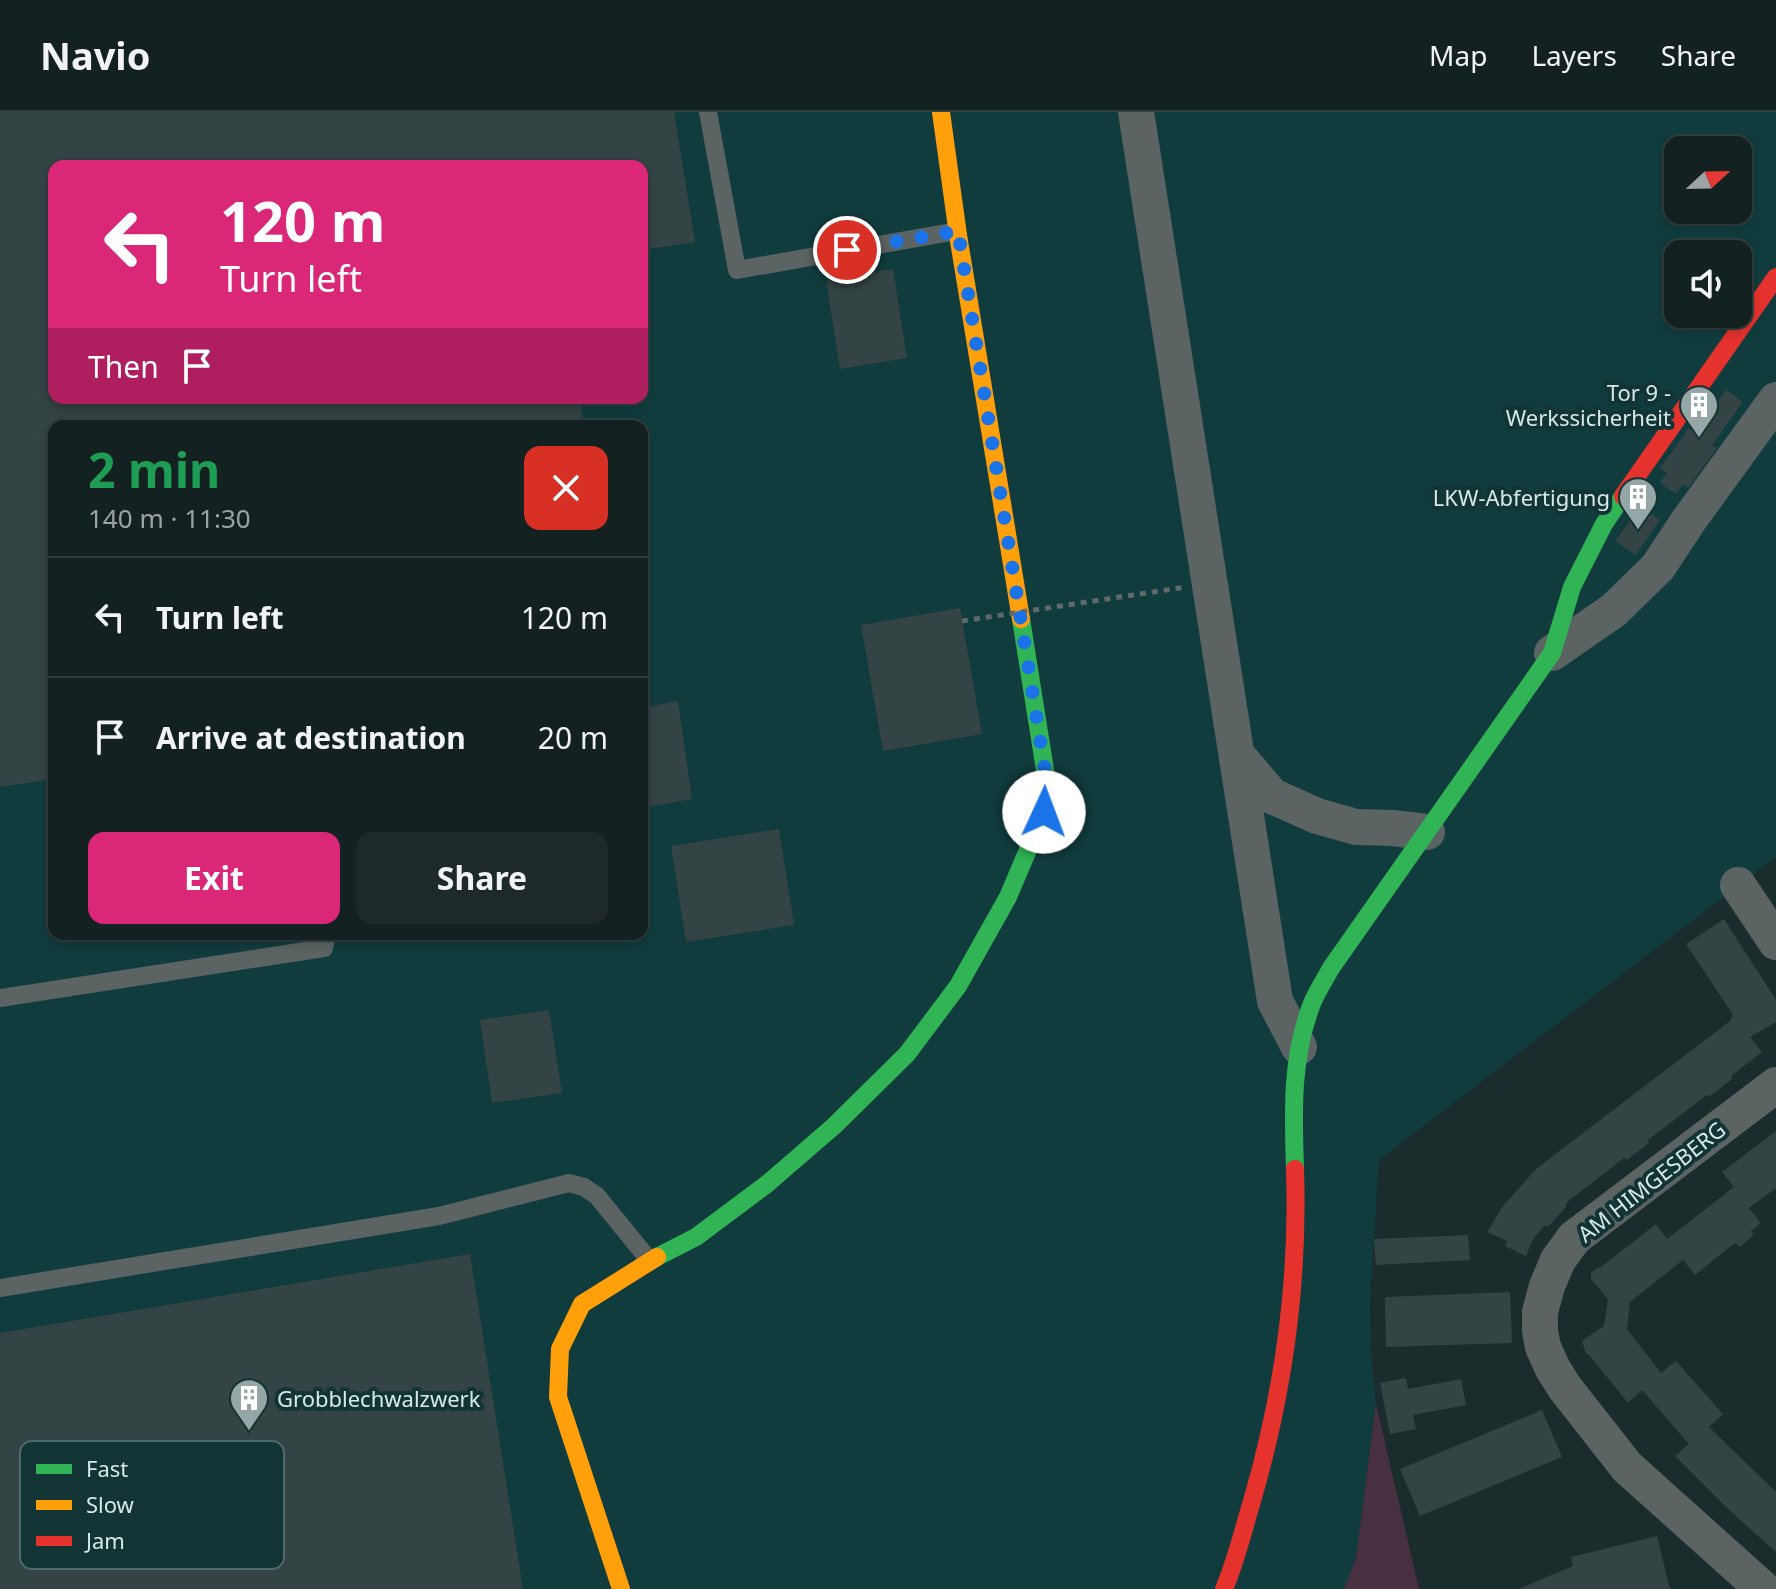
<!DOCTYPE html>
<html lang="en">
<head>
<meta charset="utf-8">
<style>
	:root { --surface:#142121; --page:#1d292a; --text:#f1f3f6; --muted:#9da3a5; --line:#333e3f; --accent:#db2777 }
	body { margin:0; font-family:"Noto Sans",sans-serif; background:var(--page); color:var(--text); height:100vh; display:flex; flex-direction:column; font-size:30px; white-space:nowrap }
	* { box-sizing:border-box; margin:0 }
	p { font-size:26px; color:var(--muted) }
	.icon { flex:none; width:44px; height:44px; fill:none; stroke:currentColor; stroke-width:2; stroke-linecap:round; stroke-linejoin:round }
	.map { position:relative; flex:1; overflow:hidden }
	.side { position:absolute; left:48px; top:308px; width:600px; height:520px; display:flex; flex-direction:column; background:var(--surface); border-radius:16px; box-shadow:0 4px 12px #0003,0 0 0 2px var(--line) }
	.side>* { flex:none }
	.banner { position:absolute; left:48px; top:48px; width:600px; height:244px; border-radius:16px; box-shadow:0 4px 12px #0003,0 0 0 2px var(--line); background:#db2777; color:#fff; overflow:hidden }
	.needle { width:52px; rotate:68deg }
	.fabs { position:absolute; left:1664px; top:24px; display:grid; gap:16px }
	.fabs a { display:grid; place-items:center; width:88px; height:88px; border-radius:16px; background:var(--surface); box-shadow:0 4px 12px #0003,0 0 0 2px var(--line); font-size:40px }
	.pin { position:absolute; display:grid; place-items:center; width:68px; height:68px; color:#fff; margin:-34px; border:4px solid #fff; border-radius:50%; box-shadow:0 2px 8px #0007 }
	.me { position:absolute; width:88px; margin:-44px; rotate:2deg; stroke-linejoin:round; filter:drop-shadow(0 0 6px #0008) }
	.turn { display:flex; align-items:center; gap:28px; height:168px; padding:0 40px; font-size:36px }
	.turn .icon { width:104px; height:104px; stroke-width:2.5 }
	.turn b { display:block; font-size:56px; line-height:68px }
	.then { display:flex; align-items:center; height:76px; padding:0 40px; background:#0003; gap:16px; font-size:30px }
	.round { display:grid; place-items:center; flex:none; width:84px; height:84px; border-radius:16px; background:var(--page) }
	.head { display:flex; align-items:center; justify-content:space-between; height:136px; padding:0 40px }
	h1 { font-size:48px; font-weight:700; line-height:60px; color:#1e9e55 }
	.action { display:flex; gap:16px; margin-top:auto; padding:16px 40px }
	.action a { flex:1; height:92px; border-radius:16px; background:var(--accent); color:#fff; font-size:32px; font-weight:700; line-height:92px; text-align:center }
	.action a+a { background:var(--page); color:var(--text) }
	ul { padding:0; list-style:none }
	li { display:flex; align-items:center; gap:24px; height:120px; padding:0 40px; border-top:2px solid var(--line) }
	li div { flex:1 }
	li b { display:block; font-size:30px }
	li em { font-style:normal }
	header { display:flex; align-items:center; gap:48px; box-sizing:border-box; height:112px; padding:0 40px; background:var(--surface); border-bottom:2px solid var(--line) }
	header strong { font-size:38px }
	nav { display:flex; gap:44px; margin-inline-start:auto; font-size:28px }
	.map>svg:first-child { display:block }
	.built { fill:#113c3d; fill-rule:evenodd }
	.green { fill:#493040 }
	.building { fill:#344343 }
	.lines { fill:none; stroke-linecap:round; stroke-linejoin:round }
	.path { stroke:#606969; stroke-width:5; stroke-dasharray:6 6; stroke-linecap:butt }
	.lane { stroke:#5b6363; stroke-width:18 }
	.street { stroke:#5b6363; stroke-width:36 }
	.fast { stroke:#30b455; stroke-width:18 }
	.slow { stroke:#ff9f0a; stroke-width:18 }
	.jam { stroke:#e5322d; stroke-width:18 }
	.path-bridge { stroke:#606969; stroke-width:5; stroke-dasharray:6 6; stroke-linecap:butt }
	.route { stroke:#1a73e8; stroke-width:14; stroke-dasharray:0 25.2 }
	.labels { text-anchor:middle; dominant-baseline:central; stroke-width:8; stroke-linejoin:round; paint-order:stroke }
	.poi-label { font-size:22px; fill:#d6e8e8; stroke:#123434; text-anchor:end }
	.street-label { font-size:22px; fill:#d6e8e8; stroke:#123434 }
	.key { fill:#123434; stroke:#4d6a6a; stroke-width:2 }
	.key-label { font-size:22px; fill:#d6e8e8 }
</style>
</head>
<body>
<header>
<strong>Navio</strong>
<nav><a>Map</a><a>Layers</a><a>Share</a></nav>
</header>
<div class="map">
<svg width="1776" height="1477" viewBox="0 0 1776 1477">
	<rect width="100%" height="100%" fill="#1a2c2c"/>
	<path class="built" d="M0,0H1776V745L1379,1048L1370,1191L1371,1239L1376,1292L1356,1447L1344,1477H0ZM1678,38H1738V98H1678ZM54,54H642V286H54ZM1678,142H1738V202H1678ZM54,314H642V822H54Z"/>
	<path class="green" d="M1376,1292L1419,1477H1344L1356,1446Z"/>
	<path class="building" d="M0,0H674L695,130L642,138V54H54V286H580L584,314H54V667L0,675Z
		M893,157L907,246L840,257L826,168Z
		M1726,278L1743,290L1712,333L1717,336L1688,376L1683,372L1676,382L1660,371L1667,361L1660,356L1689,316L1696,321Z
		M1640,394L1660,408L1636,443L1615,429Z
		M960,496L982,622L883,639L861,513Z
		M678,589L692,687L643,696L642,596Z
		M779,717L794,813L686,830L671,734Z
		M1724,807L1776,888V910L1750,925L1762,940L1731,964L1732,967L1710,984L1707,983L1648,1028L1649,1031L1627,1048L1624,1046L1566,1091V1095L1549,1114H1544L1533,1127L1526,1144L1505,1134L1507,1129L1487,1120L1503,1094L1537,1056L1730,909L1733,903L1686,832Z
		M549,898L562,981L492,991L480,908Z
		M1776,1019V1076L1749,1096L1761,1111L1751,1119L1754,1123L1740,1135L1735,1131L1695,1163L1683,1148L1630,1190L1627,1217L1661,1261L1676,1249L1723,1302L1709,1315L1776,1380V1440L1728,1397L1675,1344L1689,1332L1642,1278L1628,1291L1589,1243L1586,1242L1582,1229L1604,1214L1608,1187L1591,1167V1161L1597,1156L1601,1155L1656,1112L1667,1127L1734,1075L1722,1060Z
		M1468,1123L1470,1148L1376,1153L1374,1127Z
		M470,1142L523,1477H0V1221Z
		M1510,1180L1512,1231L1386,1235L1385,1185Z
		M1406,1266L1408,1277L1461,1267L1466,1293L1413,1303L1416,1317L1390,1322L1380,1271Z
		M1542,1298L1562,1345L1420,1404L1400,1357Z
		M1657,1424L1670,1477H1518L1573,1454L1571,1445Z"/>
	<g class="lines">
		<path class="path" d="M1670,175L1678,181"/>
		<path class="lane" d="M708,0L737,158L957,119
			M0,886L324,836L327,822
			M0,1176L439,1104L569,1071L584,1075L597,1084L650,1149"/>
		<path class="street" d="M1136,0L1275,889L1299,935
			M1552,541L1614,498L1658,455L1689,408L1776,288
			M1237,643L1272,684L1317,704L1356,715L1392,716L1427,720
			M1738,773L1776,830
			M1763,1477L1627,1355L1565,1276L1553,1257L1543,1235L1540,1219V1200L1547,1174L1558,1148L1574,1126L1776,973"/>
		<path class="fast" d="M1295,1057C1293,1000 1291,943 1313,889C1318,878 1325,867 1331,856L1552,541L1572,475L1604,412L1623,384
			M657,1145L696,1125L767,1072L834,1014L907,942L958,874L1008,785L1044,700L1045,658L1021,507"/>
		<path class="slow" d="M941,0L958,123L1021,507
			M621,1477L558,1285L560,1237L582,1192L657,1145"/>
		<path class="jam" d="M1623,384L1776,165
			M1224,1477C1236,1449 1243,1419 1252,1389C1284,1279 1299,1171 1295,1057"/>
		<path class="path-bridge" d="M962,509L1186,475"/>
	</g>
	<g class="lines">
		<path class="route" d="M847,138L958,119L1045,658L1044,700"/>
	</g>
	<defs>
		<symbol id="building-pin" viewBox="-11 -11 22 30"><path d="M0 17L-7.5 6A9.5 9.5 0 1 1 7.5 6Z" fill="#94a6a6" stroke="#123434"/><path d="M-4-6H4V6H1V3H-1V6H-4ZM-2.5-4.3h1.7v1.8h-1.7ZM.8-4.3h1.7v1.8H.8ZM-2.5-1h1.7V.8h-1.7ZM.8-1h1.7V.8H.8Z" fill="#fff"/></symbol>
	</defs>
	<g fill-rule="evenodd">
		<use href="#building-pin" x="1677" y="271" width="44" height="60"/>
		<use href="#building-pin" x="1616" y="363" width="44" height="60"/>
		<use href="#building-pin" x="227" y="1264" width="44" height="60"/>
	</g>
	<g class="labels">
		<g class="poi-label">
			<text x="1671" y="280">Tor 9 -<tspan x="1671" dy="25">Werkssicherheit</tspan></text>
			<text x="1610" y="385">LKW-Abfertigung</text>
			<text x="277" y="1286" text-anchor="start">Grobblechwalzwerk</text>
		</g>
		<g class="street-label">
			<text transform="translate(1651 1069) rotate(-38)">AM HIMGESBERG</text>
		</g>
	</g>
	<rect x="20" y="1329" width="264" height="128" rx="12" class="key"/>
	<rect x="36" y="1352" width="36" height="10" fill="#30b455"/>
	<rect x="36" y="1388" width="36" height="10" fill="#ff9f0a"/>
	<rect x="36" y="1424" width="36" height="10" fill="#e5322d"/>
	<g class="key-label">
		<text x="86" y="1365">Fast</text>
		<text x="86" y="1401">Slow</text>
		<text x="86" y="1437">Jam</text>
	</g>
</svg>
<div class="fabs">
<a><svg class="needle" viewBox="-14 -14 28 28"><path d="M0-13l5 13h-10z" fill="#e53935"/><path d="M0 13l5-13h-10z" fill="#9da3a5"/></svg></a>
<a><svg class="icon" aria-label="sound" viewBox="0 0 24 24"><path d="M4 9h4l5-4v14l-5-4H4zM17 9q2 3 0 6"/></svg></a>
</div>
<div class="pin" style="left:847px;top:138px;background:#d93025"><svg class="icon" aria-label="arrive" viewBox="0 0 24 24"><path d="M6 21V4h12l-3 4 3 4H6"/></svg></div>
<svg class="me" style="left:1044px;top:700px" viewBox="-20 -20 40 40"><circle r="19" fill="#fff"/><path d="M0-13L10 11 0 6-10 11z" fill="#1a73e8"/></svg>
<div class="banner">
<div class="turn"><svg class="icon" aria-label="left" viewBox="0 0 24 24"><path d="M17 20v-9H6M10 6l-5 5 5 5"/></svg><div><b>120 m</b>Turn left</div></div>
<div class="then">Then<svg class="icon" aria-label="arrive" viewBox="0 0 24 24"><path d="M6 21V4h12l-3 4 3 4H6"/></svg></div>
</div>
<section class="side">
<div class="head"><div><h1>2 min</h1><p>140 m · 11:30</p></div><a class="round" style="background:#d93025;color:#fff"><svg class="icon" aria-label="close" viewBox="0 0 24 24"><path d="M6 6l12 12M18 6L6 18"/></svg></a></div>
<ul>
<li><svg class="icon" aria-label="left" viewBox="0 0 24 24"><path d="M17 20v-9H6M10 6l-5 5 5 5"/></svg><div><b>Turn left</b></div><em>120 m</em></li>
<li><svg class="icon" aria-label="arrive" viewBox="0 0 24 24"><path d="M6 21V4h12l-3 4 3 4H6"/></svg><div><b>Arrive at destination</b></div><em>20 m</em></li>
</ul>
<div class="action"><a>Exit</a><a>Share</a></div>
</section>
</div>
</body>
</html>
